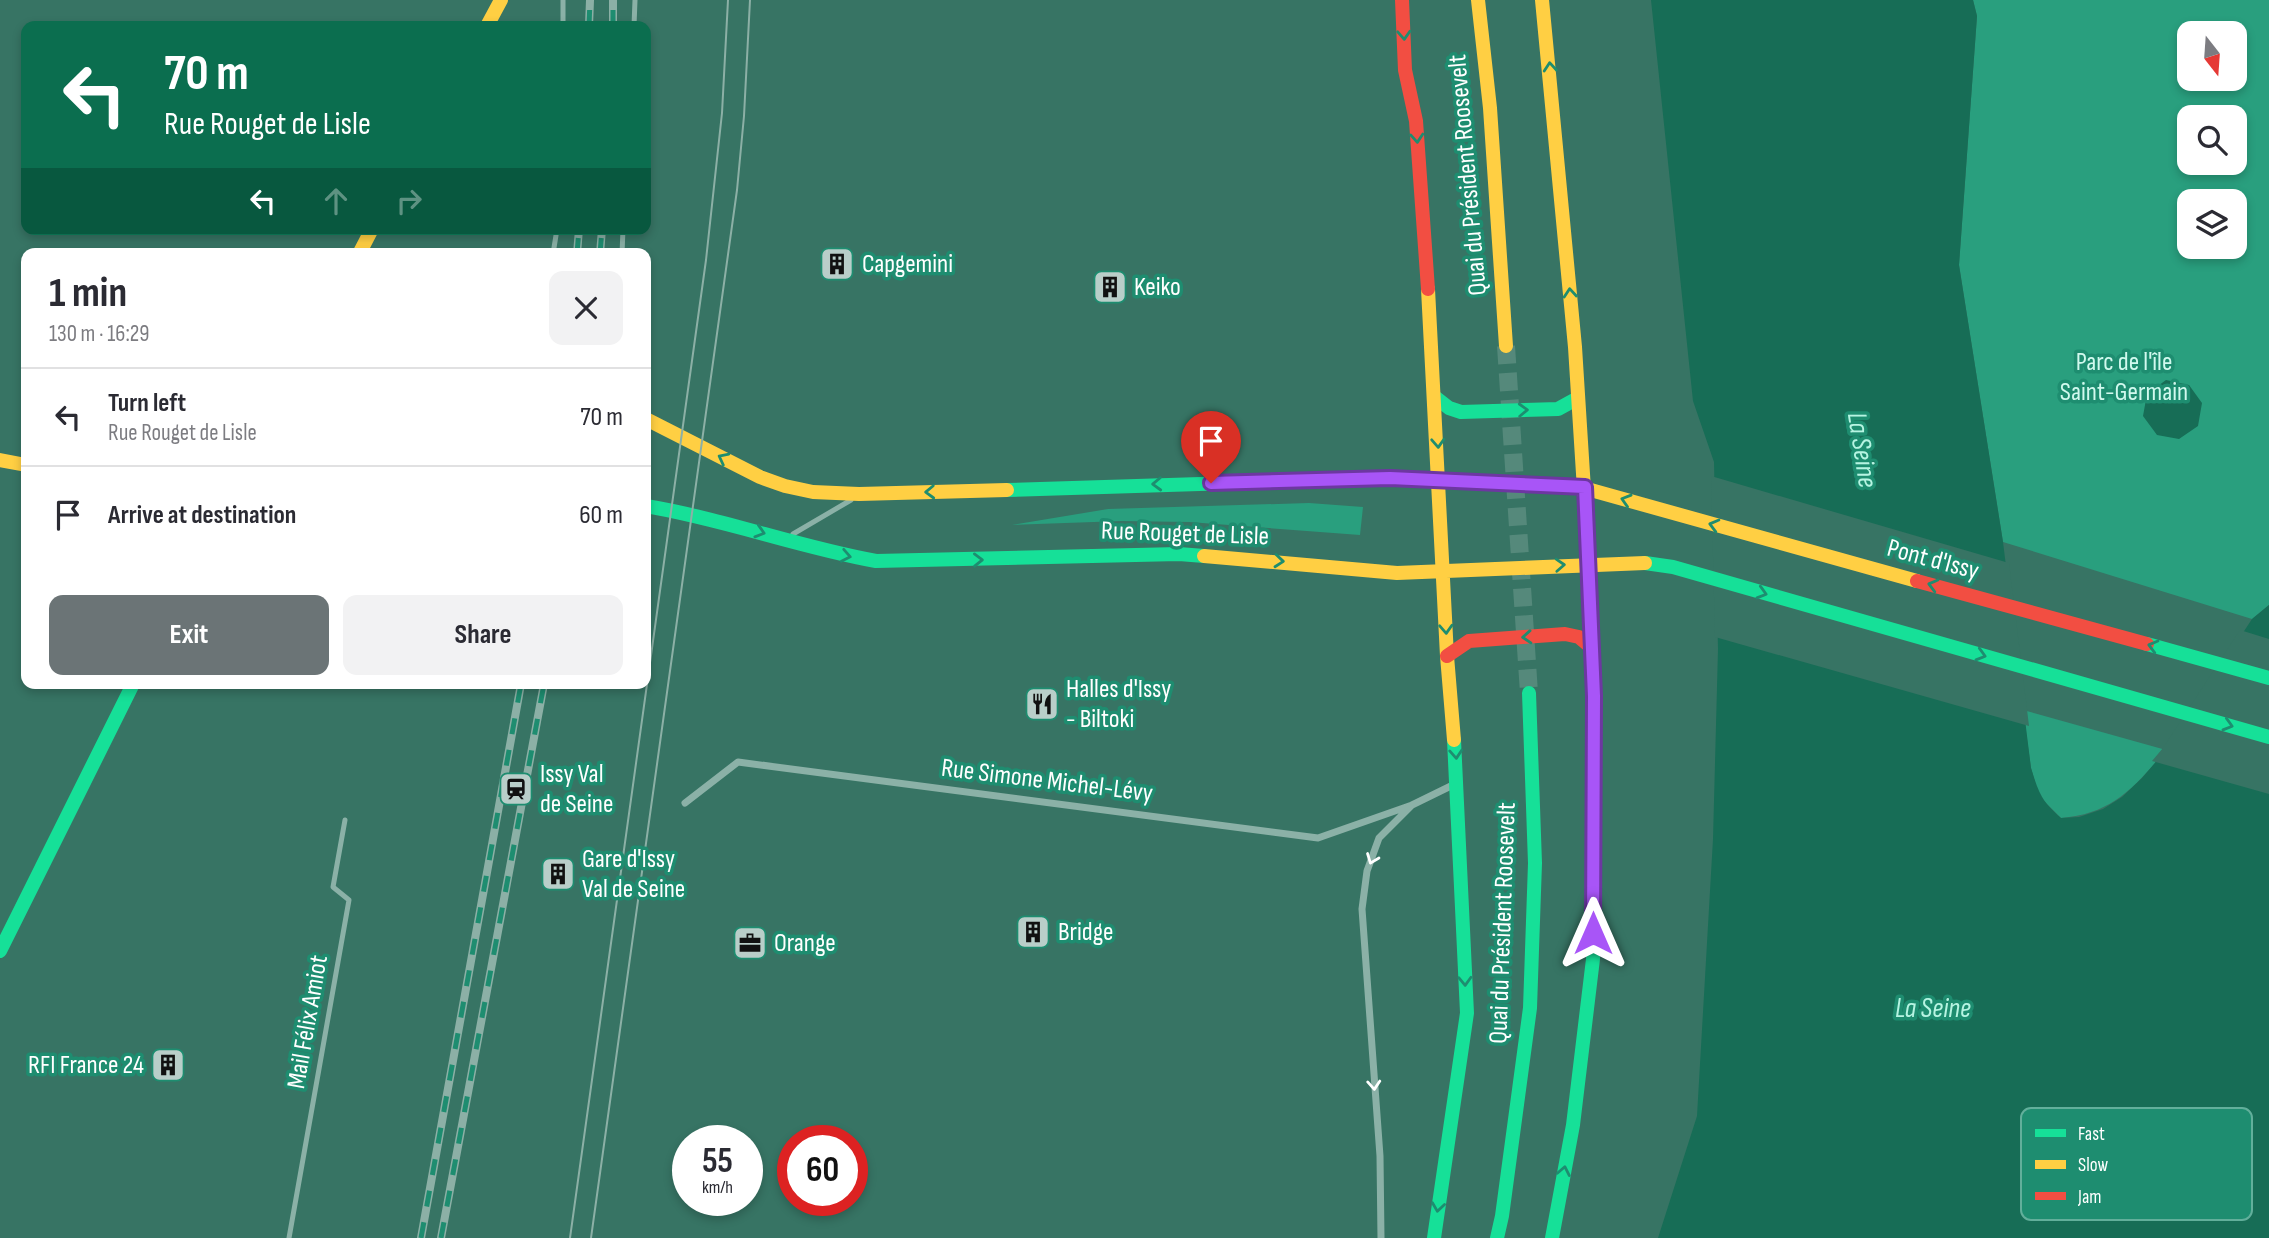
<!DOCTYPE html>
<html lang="en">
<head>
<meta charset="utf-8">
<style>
	:root { --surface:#fff; --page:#f2f2f3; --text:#2b2b33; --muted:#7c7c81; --line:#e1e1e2; --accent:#6b7476 }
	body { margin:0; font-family:"Sofia Sans Condensed",sans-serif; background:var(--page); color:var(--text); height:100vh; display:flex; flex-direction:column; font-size:26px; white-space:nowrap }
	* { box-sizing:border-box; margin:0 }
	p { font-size:23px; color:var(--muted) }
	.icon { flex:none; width:38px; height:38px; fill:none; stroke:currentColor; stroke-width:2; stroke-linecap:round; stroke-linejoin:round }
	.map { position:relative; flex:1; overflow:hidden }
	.details { position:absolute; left:21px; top:248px; width:630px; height:441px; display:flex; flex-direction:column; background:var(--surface); border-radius:14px; box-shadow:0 4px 10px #0003 }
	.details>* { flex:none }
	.guide { position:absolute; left:21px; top:21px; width:630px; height:214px; border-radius:14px; box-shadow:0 4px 10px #0003; background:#0b6e4f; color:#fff; overflow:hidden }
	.needle { width:46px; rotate:163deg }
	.buttons { position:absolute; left:2177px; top:21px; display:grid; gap:14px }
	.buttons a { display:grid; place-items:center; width:70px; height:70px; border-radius:14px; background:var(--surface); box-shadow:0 4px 10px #0003; font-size:35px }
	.speed { position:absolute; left:672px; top:1125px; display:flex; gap:14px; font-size:35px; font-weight:700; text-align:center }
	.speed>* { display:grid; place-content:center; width:91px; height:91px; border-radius:50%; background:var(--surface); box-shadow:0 4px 10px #0003; line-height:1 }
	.speed small { font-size:18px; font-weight:400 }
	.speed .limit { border:10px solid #d22; background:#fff; color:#111 }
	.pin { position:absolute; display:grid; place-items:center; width:60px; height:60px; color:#fff; margin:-72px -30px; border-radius:50% 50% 50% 0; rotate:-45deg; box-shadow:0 0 7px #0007 }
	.pin .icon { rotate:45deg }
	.me { position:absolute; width:77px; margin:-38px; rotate:0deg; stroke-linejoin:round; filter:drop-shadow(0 0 5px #0008) }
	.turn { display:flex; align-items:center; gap:24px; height:147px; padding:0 28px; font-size:32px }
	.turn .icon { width:91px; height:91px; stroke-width:2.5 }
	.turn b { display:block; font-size:49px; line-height:60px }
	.lanes { display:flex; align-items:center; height:66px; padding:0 28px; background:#0003; justify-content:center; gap:35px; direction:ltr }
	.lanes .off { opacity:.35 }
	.round { display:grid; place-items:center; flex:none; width:74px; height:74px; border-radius:14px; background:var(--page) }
	.head { display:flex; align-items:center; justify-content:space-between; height:119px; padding:0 28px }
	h1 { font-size:42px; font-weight:700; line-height:52px }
	.button { display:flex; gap:14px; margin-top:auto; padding:14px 28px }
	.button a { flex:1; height:80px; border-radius:14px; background:var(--accent); color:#fff; font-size:28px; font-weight:700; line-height:80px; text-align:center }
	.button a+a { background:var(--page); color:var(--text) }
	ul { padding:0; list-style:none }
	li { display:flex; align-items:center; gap:21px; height:98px; padding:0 28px; border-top:2px solid var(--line) }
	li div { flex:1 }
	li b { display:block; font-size:26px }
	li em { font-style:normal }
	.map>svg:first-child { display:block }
	.green { fill:#299f7e; fill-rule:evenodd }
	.water { fill:#176d56 }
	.pier { fill:#377464 }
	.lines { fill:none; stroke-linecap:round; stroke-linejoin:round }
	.primary-tunnel { stroke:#55897b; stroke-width:18; stroke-dasharray:18 9; stroke-linecap:butt }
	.lane { stroke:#8bb1a7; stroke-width:5 }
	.street { stroke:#8bb1a7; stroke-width:7 }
	.fast { stroke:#16e098; stroke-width:14 }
	.slow { stroke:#ffcf43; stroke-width:14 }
	.jam { stroke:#f24e42; stroke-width:14 }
	.tram { stroke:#8cb0a6; stroke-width:2 }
	.rail-casing { stroke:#8cb0a6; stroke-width:8 }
	.rail { stroke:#1e8d70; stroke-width:5; stroke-dasharray:16; stroke-linecap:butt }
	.oneway { stroke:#1e8d70 }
	.oneway2 { stroke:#fff }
	.route-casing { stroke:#6d37a1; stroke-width:18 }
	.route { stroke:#a855f7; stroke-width:12 }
	.labels { text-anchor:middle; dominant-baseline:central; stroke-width:7; stroke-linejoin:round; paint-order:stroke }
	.street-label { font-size:26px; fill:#fff; stroke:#1e8d70 }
	.poi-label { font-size:26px; fill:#fff; stroke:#1e8d70; text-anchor:start }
	.park-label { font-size:26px; fill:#d1f9ee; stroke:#1e8d70 }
	.water-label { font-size:28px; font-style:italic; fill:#b7f4e2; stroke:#1e8d70 }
	.key { fill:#1e8d70; stroke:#62af9b; stroke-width:2 }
	.key-label { font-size:19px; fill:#fff }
</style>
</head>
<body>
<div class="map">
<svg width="2269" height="1238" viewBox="0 0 2269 1238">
	<rect width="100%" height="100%" fill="#377464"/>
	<path class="green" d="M1973,0H2269V605L2252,619L2003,542L1959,265L1977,16ZM2189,33H2235V79H2189ZM2189,117H2235V163H2189ZM2189,201H2235V247H2189Z
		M1309,503L1363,507L1360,535L1189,522L1122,521L1012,525L1108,509Z
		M2023,710L2166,750C2135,787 2112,814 2061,818L2039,796L2031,768Z"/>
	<path class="water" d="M1651,0H1973L1977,16L1959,265L2003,542L2031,768C2039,793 2041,800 2061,818L2079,817L2103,809L2122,797L2142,778L2166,750L2252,619L2269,605V1238H1658L1697,1116L1713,839L1718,649L1714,462L1693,401Z
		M2166,380L2189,385L2202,403L2198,426L2179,439L2157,435L2143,416L2147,394Z"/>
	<path class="pier" d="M1711,476L2009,563L2029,726L1715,637Z
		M2240,630L2269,639V794L2152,761L2163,748Z"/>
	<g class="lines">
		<path class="primary-tunnel" d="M1506,346L1529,693"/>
		<path class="lane" d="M563,0V26
			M634,26L635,0
			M553,254L557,229
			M622,254L623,229
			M793,534L851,500
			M289,1238L349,900L333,887L345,820"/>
		<path class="street" d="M685,803L738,762L1318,838L1412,805
			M1381,1238L1380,1156L1362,909L1367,871L1379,838L1412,805L1457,783"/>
		<path class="fast" d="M1435,397L1449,408L1461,412L1558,409L1578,398
			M1007,490L1390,478L1580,487
			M646,506C724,519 798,547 876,561L1179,554L1204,556
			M1645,563L1673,567L2269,737
			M2147,644L2269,678
			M0,951L133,684
			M1434,1238L1467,1013L1454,740
			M1497,1238L1502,1216L1530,1008L1535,863L1529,693
			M1552,1238L1573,1125L1593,959L1594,696L1587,537"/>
		<path class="slow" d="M1478,0L1490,108L1506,346
			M1542,0L1575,347L1587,537
			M487,26L501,0
			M359,254L372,229
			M1428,289L1447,656L1454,740
			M646,419L760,477L785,486L813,492L859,494L1007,490
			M0,460L26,465
			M1580,487L1917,581
			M1204,556L1397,573L1645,563"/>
		<path class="jam" d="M1402,0L1405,70L1416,121L1428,289
			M1917,581L2147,644
			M1447,656L1469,641L1565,634L1579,637L1591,647"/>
		<path class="tram" d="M570,1238L706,260L722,113L728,0
			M591,1238L737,190L744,116L750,0"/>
		<defs>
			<path id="rail" d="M589,26L590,0
				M613,26V0
				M577,254L579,229
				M600,254L602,229
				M421,1238L521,684
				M441,1238L544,684"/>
		</defs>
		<use href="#rail" class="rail-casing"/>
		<use href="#rail" class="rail"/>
	</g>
	<defs><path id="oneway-chevron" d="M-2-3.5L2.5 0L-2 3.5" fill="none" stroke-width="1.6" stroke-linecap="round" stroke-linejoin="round" transform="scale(1.75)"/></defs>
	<g class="oneway">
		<use href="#oneway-chevron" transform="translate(1404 35) rotate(87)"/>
		<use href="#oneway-chevron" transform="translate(1550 67) rotate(-95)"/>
		<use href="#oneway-chevron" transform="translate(1417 138) rotate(86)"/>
		<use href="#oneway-chevron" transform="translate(1570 293) rotate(-95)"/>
		<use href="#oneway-chevron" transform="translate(1523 410) rotate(-2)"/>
		<use href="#oneway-chevron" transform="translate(1438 443) rotate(87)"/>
		<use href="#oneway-chevron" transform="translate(723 458) rotate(-153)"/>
		<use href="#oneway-chevron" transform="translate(1157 484) rotate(178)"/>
		<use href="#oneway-chevron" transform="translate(930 492) rotate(178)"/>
		<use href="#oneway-chevron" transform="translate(1626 500) rotate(-163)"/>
		<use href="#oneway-chevron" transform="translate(1714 525) rotate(-165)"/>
		<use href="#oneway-chevron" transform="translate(760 532) rotate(17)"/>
		<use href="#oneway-chevron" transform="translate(846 556) rotate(11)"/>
		<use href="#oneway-chevron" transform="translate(978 560) rotate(-1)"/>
		<use href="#oneway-chevron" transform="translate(1279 561) rotate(5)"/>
		<use href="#oneway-chevron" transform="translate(1560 565) rotate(-3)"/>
		<use href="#oneway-chevron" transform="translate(1933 585) rotate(-165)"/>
		<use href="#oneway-chevron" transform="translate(1762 593) rotate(16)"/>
		<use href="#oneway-chevron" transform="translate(1446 629) rotate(87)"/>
		<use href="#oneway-chevron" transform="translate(1527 637) rotate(176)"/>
		<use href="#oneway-chevron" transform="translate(2153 646) rotate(-165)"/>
		<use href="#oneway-chevron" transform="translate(1981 655) rotate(16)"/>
		<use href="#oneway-chevron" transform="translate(2228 725) rotate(16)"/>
		<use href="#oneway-chevron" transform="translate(1456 754) rotate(86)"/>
		<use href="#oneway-chevron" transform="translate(1465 981) rotate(88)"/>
		<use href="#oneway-chevron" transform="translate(1564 1171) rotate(-79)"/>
		<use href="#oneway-chevron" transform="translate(1438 1207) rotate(98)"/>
	</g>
	<g class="oneway2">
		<use href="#oneway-chevron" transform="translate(1372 859) rotate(111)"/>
		<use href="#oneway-chevron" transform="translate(1374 1085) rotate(86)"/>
	</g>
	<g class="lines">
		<defs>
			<path id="route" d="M1211,483L1390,478L1585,487L1594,696L1593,933"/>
		</defs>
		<use href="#route" class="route-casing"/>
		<use href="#route" class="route"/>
	</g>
	<defs>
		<symbol id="building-square" viewBox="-11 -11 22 22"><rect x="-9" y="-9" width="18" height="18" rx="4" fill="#b9cec9" stroke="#1e8d70"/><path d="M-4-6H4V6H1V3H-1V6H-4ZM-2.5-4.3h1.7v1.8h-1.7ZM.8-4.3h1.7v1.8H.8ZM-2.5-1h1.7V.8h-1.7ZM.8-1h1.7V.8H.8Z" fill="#111"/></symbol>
		<symbol id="restaurant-square" viewBox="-11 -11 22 22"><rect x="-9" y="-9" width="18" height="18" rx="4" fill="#b9cec9" stroke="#1e8d70"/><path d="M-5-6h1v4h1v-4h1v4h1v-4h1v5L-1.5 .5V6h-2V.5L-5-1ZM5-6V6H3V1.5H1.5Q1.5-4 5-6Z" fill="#111"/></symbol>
		<symbol id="station-square" viewBox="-11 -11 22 22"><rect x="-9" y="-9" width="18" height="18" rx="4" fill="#b9cec9" stroke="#1e8d70"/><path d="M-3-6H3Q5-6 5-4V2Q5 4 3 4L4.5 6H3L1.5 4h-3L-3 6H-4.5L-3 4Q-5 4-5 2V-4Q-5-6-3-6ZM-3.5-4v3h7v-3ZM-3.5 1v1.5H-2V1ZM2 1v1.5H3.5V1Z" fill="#111"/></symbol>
		<symbol id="office-square" viewBox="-11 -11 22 22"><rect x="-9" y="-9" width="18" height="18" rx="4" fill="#b9cec9" stroke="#1e8d70"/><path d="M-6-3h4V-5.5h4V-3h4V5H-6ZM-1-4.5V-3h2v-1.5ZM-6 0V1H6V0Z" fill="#111"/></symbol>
	</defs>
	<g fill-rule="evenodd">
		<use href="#building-square" x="818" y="245" width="38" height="38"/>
		<use href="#building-square" x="1091" y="268" width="38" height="38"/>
		<use href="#restaurant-square" x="1023" y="685" width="38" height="38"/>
		<use href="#station-square" x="497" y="770" width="38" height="38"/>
		<use href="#building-square" x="539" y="855" width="38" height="38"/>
		<use href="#building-square" x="1014" y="913" width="38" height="38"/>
		<use href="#office-square" x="731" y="924" width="38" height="38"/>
		<use href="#building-square" x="149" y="1046" width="38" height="38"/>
	</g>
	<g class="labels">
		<g class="street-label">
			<text transform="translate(1468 175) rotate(-95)">Quai du Président Roosevelt</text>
			<text transform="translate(1185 534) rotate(2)">Rue Rouget de Lisle</text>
			<text transform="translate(1933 560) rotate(15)">Pont d'Issy</text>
			<text transform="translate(1047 781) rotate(7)">Rue Simone Michel-Lévy</text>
			<text transform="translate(1503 923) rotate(-88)">Quai du Président Roosevelt</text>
			<text transform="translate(308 1022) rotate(-80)">Mail Félix Amiot</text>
		</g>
		<g class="poi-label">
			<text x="862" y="264">Capgemini</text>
			<text x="1134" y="287">Keiko</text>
			<text x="1066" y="689">Halles d'Issy<tspan x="1066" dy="30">- Biltoki</tspan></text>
			<text x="540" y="774">Issy Val<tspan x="540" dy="30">de Seine</tspan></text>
			<text x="582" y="859">Gare d'Issy<tspan x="582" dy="30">Val de Seine</tspan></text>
			<text x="1058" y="932">Bridge</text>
			<text x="774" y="943">Orange</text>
			<text x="144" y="1065" text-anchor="end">RFI France 24</text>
		</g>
		<g class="park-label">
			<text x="2124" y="362">Parc de l'île<tspan x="2124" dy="30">Saint-Germain</tspan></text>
		</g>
		<g class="water-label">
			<text transform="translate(1862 450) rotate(81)">La Seine</text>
			<text x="1933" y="1008">La Seine</text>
		</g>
	</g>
	<rect x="2021" y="1108" width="231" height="112" rx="10" class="key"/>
	<rect x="2035" y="1129" width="31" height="8" fill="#16e098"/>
	<rect x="2035" y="1160" width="31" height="9" fill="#ffcf43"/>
	<rect x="2035" y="1192" width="31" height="8" fill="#f24e42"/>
	<g class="key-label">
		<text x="2078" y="1140">Fast</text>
		<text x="2078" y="1171">Slow</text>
		<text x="2078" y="1203">Jam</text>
	</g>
</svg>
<div class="buttons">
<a><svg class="needle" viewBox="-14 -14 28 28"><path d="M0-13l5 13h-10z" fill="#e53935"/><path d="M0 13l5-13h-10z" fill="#7c7c81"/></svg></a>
<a><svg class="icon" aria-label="search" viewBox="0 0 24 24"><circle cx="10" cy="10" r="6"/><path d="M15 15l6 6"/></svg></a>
<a><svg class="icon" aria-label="layers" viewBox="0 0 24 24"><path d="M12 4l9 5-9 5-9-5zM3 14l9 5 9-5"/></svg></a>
</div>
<div class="speed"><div>55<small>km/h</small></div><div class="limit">60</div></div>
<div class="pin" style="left:1211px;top:483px;background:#d93025"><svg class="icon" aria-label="arrive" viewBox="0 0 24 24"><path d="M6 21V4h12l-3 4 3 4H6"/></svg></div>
<svg class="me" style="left:1593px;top:933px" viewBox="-20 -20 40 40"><path d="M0-17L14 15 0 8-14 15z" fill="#a855f7" stroke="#fff" stroke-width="4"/></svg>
<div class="guide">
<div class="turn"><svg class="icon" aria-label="left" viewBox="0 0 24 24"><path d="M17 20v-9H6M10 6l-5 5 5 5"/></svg><div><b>70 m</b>Rue Rouget de Lisle</div></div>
<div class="lanes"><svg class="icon" aria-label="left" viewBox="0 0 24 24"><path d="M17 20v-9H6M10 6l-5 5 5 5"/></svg><svg class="icon off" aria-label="ahead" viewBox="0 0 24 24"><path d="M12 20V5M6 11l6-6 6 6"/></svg><svg class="icon off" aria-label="right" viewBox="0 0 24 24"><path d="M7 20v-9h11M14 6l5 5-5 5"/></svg></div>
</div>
<section class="details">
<div class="head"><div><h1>1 min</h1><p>130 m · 16:29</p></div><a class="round"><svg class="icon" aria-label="close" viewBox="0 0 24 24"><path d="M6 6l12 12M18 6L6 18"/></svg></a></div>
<ul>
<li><svg class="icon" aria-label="left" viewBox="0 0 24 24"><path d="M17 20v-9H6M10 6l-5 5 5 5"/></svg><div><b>Turn left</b><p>Rue Rouget de Lisle</p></div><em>70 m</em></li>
<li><svg class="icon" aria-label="arrive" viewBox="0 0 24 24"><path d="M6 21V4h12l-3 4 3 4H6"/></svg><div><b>Arrive at destination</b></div><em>60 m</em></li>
</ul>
<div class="button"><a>Exit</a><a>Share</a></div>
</section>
</div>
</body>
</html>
